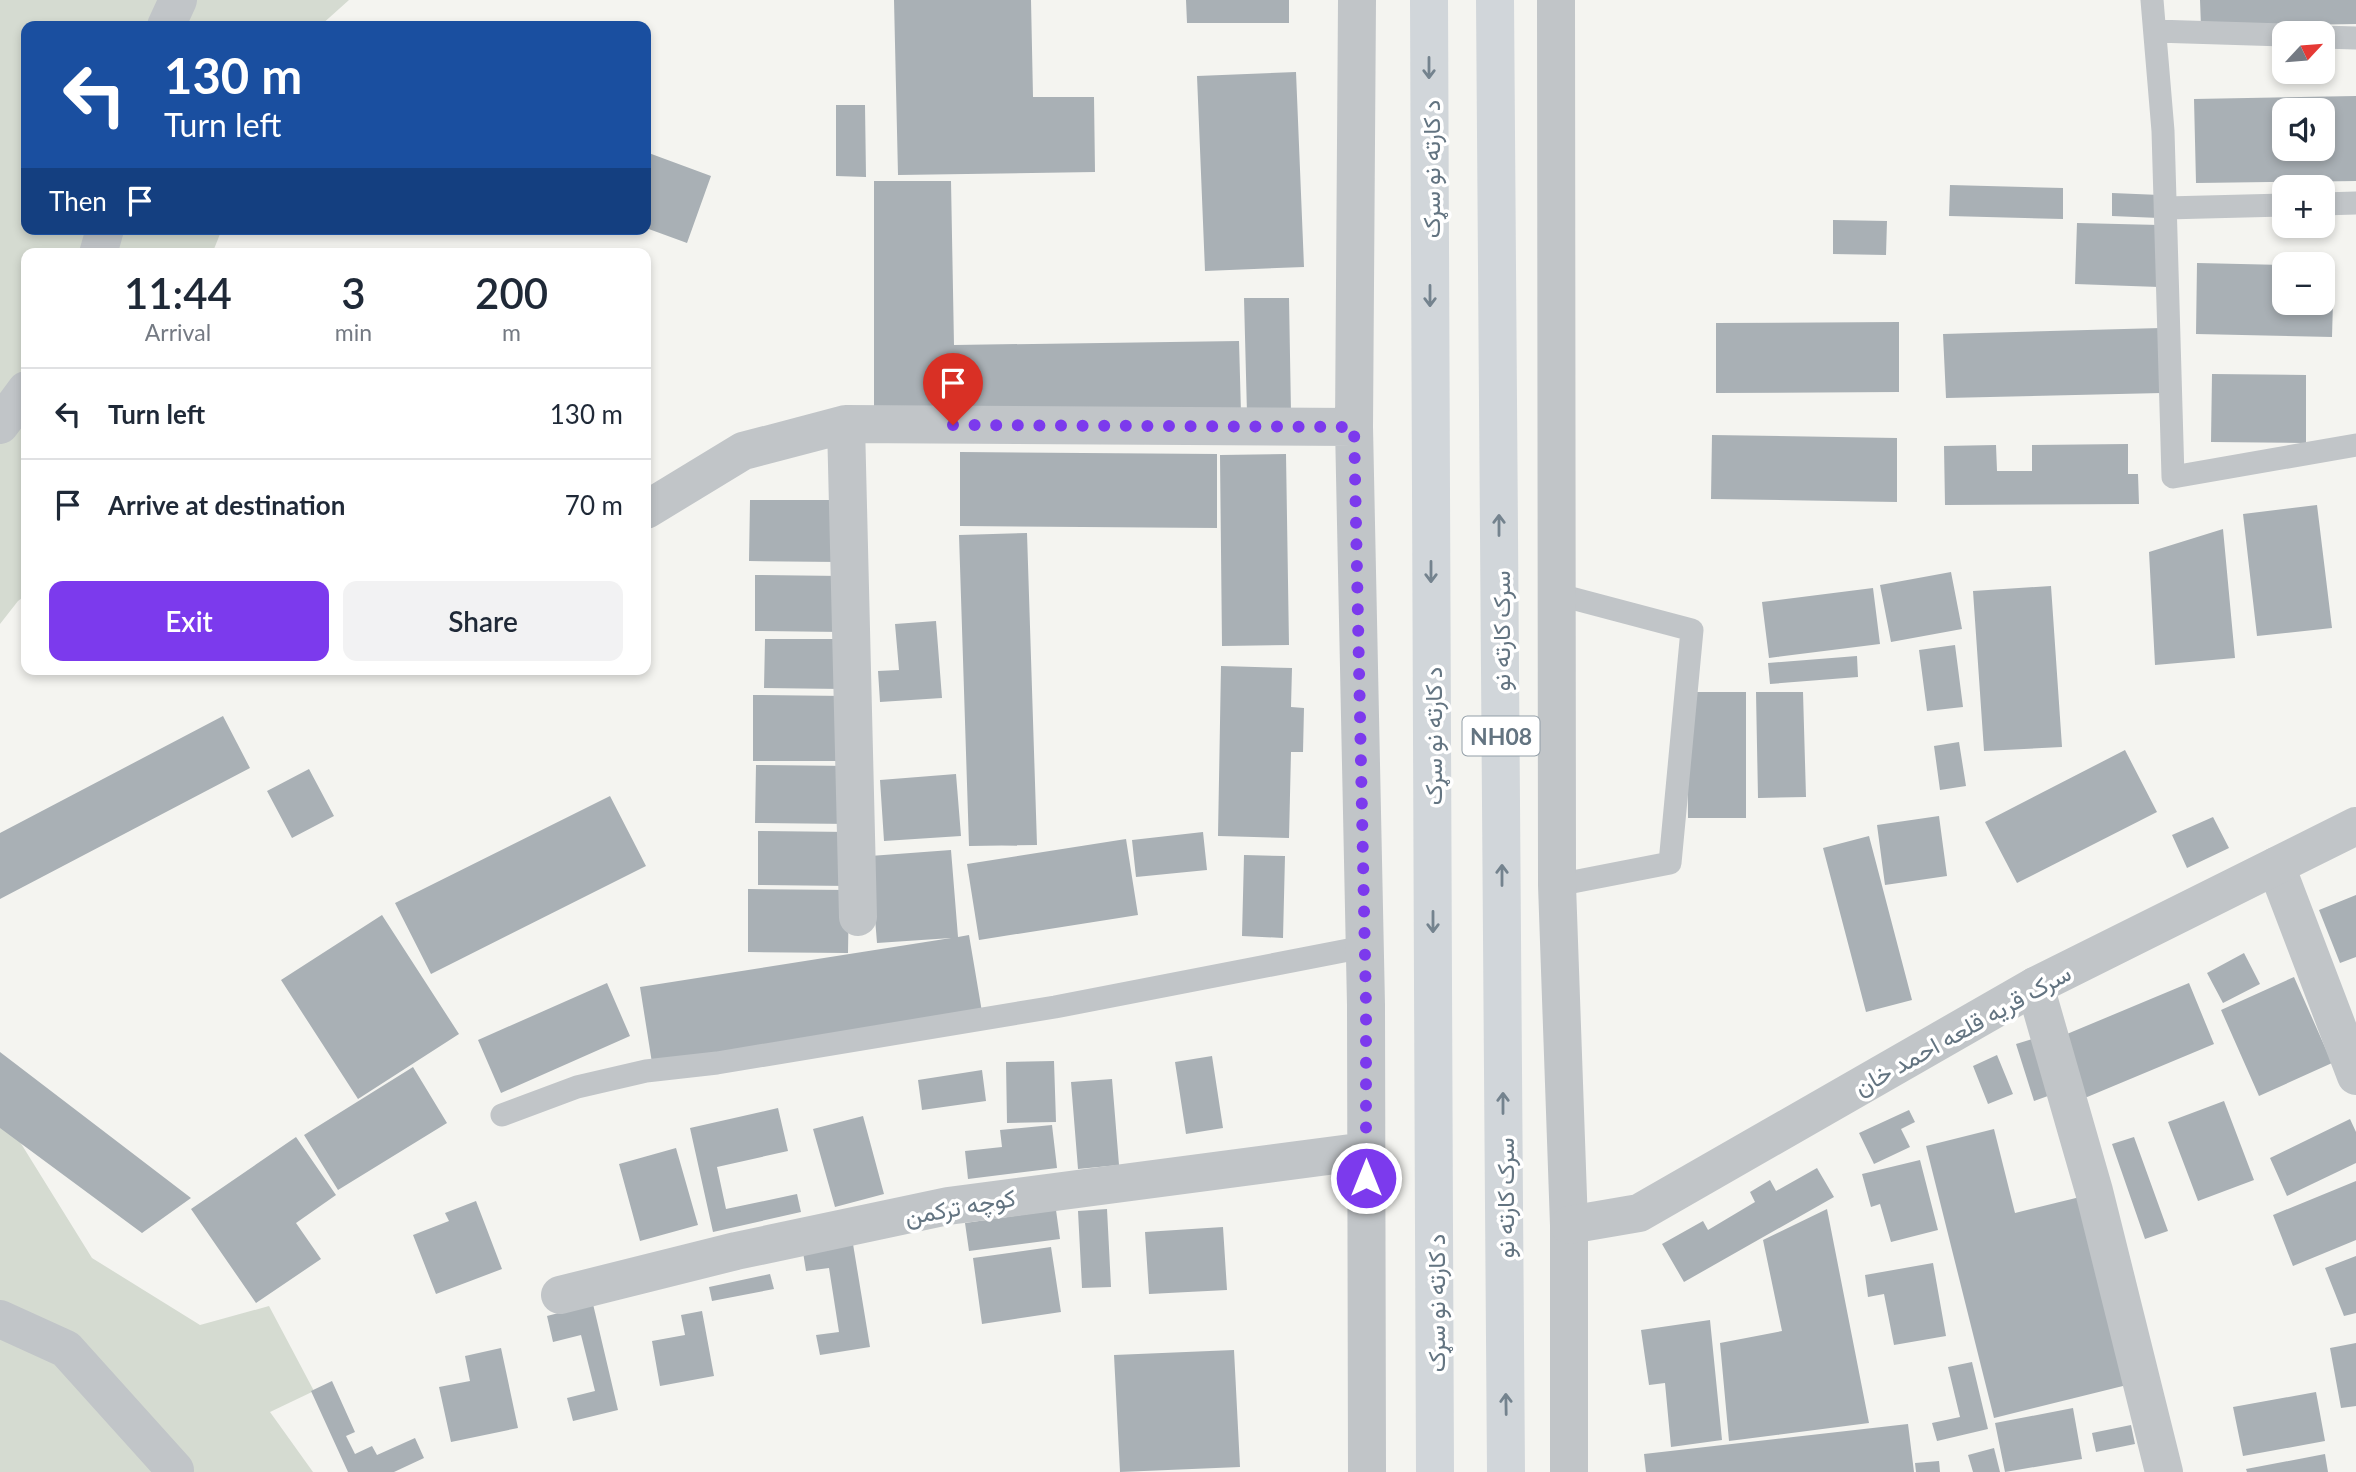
<!DOCTYPE html>
<html lang="en">
<head>
<meta charset="utf-8">
<style>
	:root { --surface:#fff; --page:#f2f2f3; --text:#1f2937; --muted:#747a83; --line:#e0e1e3; --accent:#7c3aed }
	body { margin:0; font-family:Lato,Vazirmatn,sans-serif; background:var(--page); color:var(--text); height:100vh; display:flex; flex-direction:column; font-size:26px; white-space:nowrap }
	* { box-sizing:border-box; margin:0 }
	p { font-size:23px; color:var(--muted) }
	.icon { flex:none; width:38px; height:38px; fill:none; stroke:currentColor; stroke-width:2; stroke-linecap:round; stroke-linejoin:round }
	.map { position:relative; flex:1; overflow:hidden }
	.side { position:absolute; left:21px; top:248px; width:630px; height:427px; display:flex; flex-direction:column; background:var(--surface); border-radius:14px; box-shadow:0 4px 10px #0003 }
	.side>* { flex:none }
	.hud { position:absolute; left:21px; top:21px; width:630px; height:214px; border-radius:14px; box-shadow:0 4px 10px #0003; background:#1a4fa0; color:#fff; overflow:hidden }
	.needle { width:46px; rotate:64deg }
	.controls { position:absolute; left:2272px; top:21px; display:grid; gap:14px }
	.controls a { display:grid; place-items:center; width:63px; height:63px; border-radius:14px; background:var(--surface); box-shadow:0 4px 10px #0003; font-size:35px }
	.pin { position:absolute; display:grid; place-items:center; width:60px; height:60px; color:#fff; margin:-72px -30px; border-radius:50% 50% 50% 0; rotate:-45deg; box-shadow:0 0 7px #0007 }
	.pin .icon { rotate:45deg }
	.me { position:absolute; width:77px; margin:-38px; rotate:0deg; stroke-linejoin:round; filter:drop-shadow(0 0 5px #0008) }
	.turn { display:flex; align-items:center; gap:24px; height:147px; padding:0 28px; font-size:32px }
	.turn .icon { width:91px; height:91px; stroke-width:2.5 }
	.turn b { display:block; font-size:49px; line-height:60px }
	.then { display:flex; align-items:center; height:66px; padding:0 28px; background:#0003; gap:14px; font-size:26px }
	.eta { display:flex; justify-content:space-evenly; align-items:center; height:119px; text-align:center }
	.eta b { font-size:42px; font-weight:600; line-height:49px }
	.action { display:flex; gap:14px; margin-top:auto; padding:14px 28px }
	.action a { flex:1; height:80px; border-radius:14px; background:var(--accent); color:#fff; font-size:28px; font-weight:600; line-height:80px; text-align:center }
	.action a+a { background:var(--page); color:var(--text) }
	ul { padding:0; list-style:none }
	li { display:flex; align-items:center; gap:21px; height:91px; padding:0 28px; border-top:2px solid var(--line) }
	li div { flex:1 }
	li b { display:block; font-size:26px }
	li em { font-style:normal }
	.map>svg:first-child { display:block }
	.green { fill:#d5dbd1 }
	.building { fill:#a9b0b5; fill-rule:evenodd }
	.lines { fill:none; stroke-linecap:round; stroke-linejoin:round }
	.service { stroke:#c1c5c8; stroke-width:23 }
	.minor { stroke:#c1c5c8; stroke-width:38 }
	.tertiary { stroke:#c1c5c8; stroke-width:38 }
	.trunk { stroke:#d1d6da; stroke-width:38 }
	.oneway { stroke:#74838e }
	.route { stroke:#7c3aed; stroke-width:12; stroke-dasharray:0 21.6 }
	.labels { text-anchor:middle; dominant-baseline:central; stroke-width:7; stroke-linejoin:round; paint-order:stroke }
	.shield { fill:#fff; stroke:#929ea7; stroke-width:2 }
	.shield-label { font-size:23px; font-weight:bold; fill:#637481 }
	.street-label { font-size:24px; fill:#637481; stroke:#fff }
</style>
</head>
<body>
<div class="map">
<svg width="2356" height="1472" viewBox="0 0 2356 1472">
	<rect width="100%" height="100%" fill="#f4f4f0"/>
	<path class="green" d="M0,0H349L320,26H26V229H222L212,254H26V595L18,601L0,624Z
		M0,1121L12,1129L92,1258L200,1325L269,1306L314,1391L270,1412L313,1472H0Z"/>
	<path class="building" d="M894,0H1031L1033,97H1094L1095,172L898,175Z
		M1186,0H1289V23H1187Z
		M2200,0H2356V24L2201,27Z
		M1296,72L1304,267L1205,271L1197,76Z
		M2356,96V181L2196,183L2194,99ZM2284,110H2322V149H2284Z
		M836,105H865L866,177L836,176Z
		M646,152L711,176L687,243L646,228Z
		M874,181H951L954,345L1239,341L1241,413L874,419Z
		M1950,185L2063,188V219L1949,216Z
		M2112,193L2160,195L2159,218L2112,216Z
		M1833,220L1887,221L1886,255L1833,254Z
		M2077,223L2160,225L2159,287L2075,284Z
		M2197,263L2284,265V303H2322V266H2334L2332,337L2196,334Z
		M1244,298H1289L1291,413L1247,414Z
		M1899,322V392L1716,393V323Z
		M2161,328L2162,393L1946,398L1943,334Z
		M2212,374L2306,375V443L2211,442Z
		M1712,435L1897,438V502L1711,499Z
		M2128,444V474H2138L2139,504L1945,505L1944,446L1996,445L1997,471H2032V445Z
		M960,452L1217,454V528L960,526Z
		M1286,454L1289,645L1222,646L1220,455Z
		M750,500H841L840,562L749,561Z
		M2317,505L2332,628L2257,636L2243,514Z
		M2223,529L2235,658L2155,665L2149,552Z
		M1027,533L1037,845L969,846L959,535Z
		M1951,572L1962,629L1891,642L1880,585Z
		M755,575L842,576V632L755,631Z
		M2051,586L2062,747L1984,751L1973,591Z
		M1873,588L1880,644L1769,658L1762,602Z
		M936,621L942,698L880,702L878,671L899,670L895,624Z
		M765,639H844L843,689L764,688Z
		M1955,645L1963,707L1927,711L1919,650Z
		M1857,656L1858,677L1770,684L1768,663Z
		M1221,666L1292,668L1291,707L1304,708L1303,752H1291L1289,838L1218,836Z
		M1687,692H1746V818H1688Z
		M1756,692H1803L1806,797L1758,798Z
		M753,695L845,696V761H753Z
		M223,716L250,768L0,899V833Z
		M1959,742L1966,786L1940,790L1934,746Z
		M2125,750L2157,812L2017,883L1985,822Z
		M756,765L850,766V824L755,823Z
		M309,769L334,816L292,838L267,791Z
		M956,774L961,836L884,841L880,780Z
		M610,796L646,866L431,974L395,903Z
		M1939,816L1947,876L1885,885L1877,825Z
		M2213,817L2229,848L2187,868L2172,835Z
		M758,831L850,832L849,886L758,885Z
		M1203,832L1207,870L1136,877L1132,840Z
		M1869,836L1912,1000L1866,1012L1823,848Z
		M1126,839L1138,915L979,940L967,864Z
		M951,850L958,937L969,935L982,1012L652,1063L640,987L951,938L877,943L870,856Z
		M1244,855L1285,856L1283,938L1242,936Z
		M748,889L849,890L848,953L748,952Z
		M2356,895V957L2340,963L2319,910Z
		M382,915L459,1034L358,1099L281,980Z
		M2244,953L2260,984L2223,1003L2207,973Z
		M2294,977L2332,1063L2259,1096L2221,1010Z
		M607,983L630,1036L501,1093L478,1040Z
		M2189,983L2214,1044L2080,1100L2055,1039Z
		M2042,1036L2059,1092L2034,1101L2016,1044Z
		M0,1052L191,1198L142,1233L0,1128Z
		M1997,1055L2013,1094L1988,1104L1973,1066Z
		M1212,1056L1223,1128L1186,1134L1175,1062Z
		M1054,1061L1056,1122L1007,1123L1006,1062Z
		M413,1067L447,1123L338,1190L304,1135Z
		M982,1070L986,1101L922,1110L918,1080Z
		M1112,1079L1119,1165L1078,1169L1071,1082Z
		M2224,1101L2254,1180L2198,1201L2168,1122Z
		M778,1108L788,1151L717,1167L726,1209L797,1194L801,1212L713,1232L690,1128Z
		M1909,1110L1915,1122L1901,1129L1910,1147L1874,1164L1859,1133Z
		M863,1116L884,1194L835,1207L813,1129Z
		M2350,1119L2356,1132V1163L2287,1196L2270,1158Z
		M1052,1125L1057,1168L968,1179L965,1151L1002,1147L1000,1130Z
		M1994,1129L2015,1213L2080,1197L2127,1385L1994,1418L1926,1146Z
		M296,1137L336,1195L296,1223L321,1259L256,1303L191,1209Z
		M2134,1137L2168,1231L2145,1239L2112,1144Z
		M676,1148L698,1225L640,1241L619,1164Z
		M1920,1160L1938,1230L1891,1242L1880,1204L1871,1207L1862,1174Z
		M1817,1168L1834,1197L1684,1282L1662,1244L1703,1221L1708,1230L1755,1202L1750,1192L1770,1180L1776,1191Z
		M2356,1181V1240L2293,1266L2273,1215Z
		M476,1201L502,1269L436,1294L413,1235L449,1221L445,1213Z
		M1107,1209L1111,1287L1082,1288L1078,1211Z
		M1827,1209L1869,1423L1729,1441L1720,1343L1782,1331L1763,1240Z
		M1056,1210L1060,1239L969,1251L965,1223Z
		M1223,1227L1227,1290L1149,1294L1145,1232Z
		M853,1244L870,1347L820,1355L816,1335L839,1332L829,1268L806,1271L803,1252Z
		M1051,1247L1061,1312L982,1324L973,1258Z
		M2356,1256V1313L2344,1316L2325,1268Z
		M1933,1263L1946,1336L1894,1345L1884,1294L1868,1297L1865,1275Z
		M770,1274L774,1289L712,1301L709,1287Z
		M593,1304L618,1410L573,1421L567,1398L595,1391L581,1335L553,1342L547,1316Z
		M702,1311L714,1376L660,1386L652,1341L685,1335L681,1315Z
		M1710,1320L1722,1440L1671,1447L1665,1383L1649,1385L1641,1330Z
		M2356,1343V1406L2341,1408L2330,1348Z
		M501,1348L518,1428L451,1442L439,1387L470,1381L465,1356Z
		M1234,1350L1240,1467L1120,1472L1114,1355Z
		M1972,1362L1988,1429L1937,1441L1932,1423L1960,1417L1948,1367Z
		M332,1381L355,1432L346,1436L355,1454L372,1446L377,1455L415,1438L424,1458L394,1472H348L311,1391Z
		M2316,1392L2325,1441L2243,1456L2233,1407Z
		M2073,1408L2082,1459L2005,1472L1995,1423Z
		M1908,1424L1914,1472H1646L1644,1454Z
		M2131,1425L2135,1444L2096,1452L2092,1433Z
		M1994,1448L2000,1472H1973L1968,1455Z
		M2325,1454L2328,1472H2247L2246,1469Z
		M1939,1461L1940,1472H1916L1915,1463Z"/>
	<g class="lines">
		<path class="service" d="M2152,0L2163,131L2173,477L2356,445
			M2155,31L2284,35
			M2322,37L2356,38
			M2322,204L2356,203
			M2166,208L2284,205
			M1556,594L1692,630L1670,863L1557,885
			M502,1115L577,1087L646,1071L717,1063L1055,1007L1364,947"/>
		<path class="minor" d="M1357,0L1354,427L1366,1005L1367,1472
			M1556,0L1557,885L1569,1225V1472
			M166,26L178,0
			M98,254L105,229
			M846,424L858,917
			M0,425L26,390
			M646,510L743,451L846,424L1354,427
			M2276,866L2356,1076
			M2035,986L2094,1191L2164,1472
			M560,1295L736,1251L948,1206L1366,1151
			M0,1319L66,1349L175,1470"/>
		<path class="tertiary" d="M1569,1225L1639,1213L2035,986L2356,826"/>
		<path class="trunk" d="M1429,0L1435,1472
			M1495,0L1506,1472"/>
	</g>
	<defs><path id="oneway-shaft" d="M-6 0H5M1.5-3L5.5 0L1.5 3" fill="none" stroke-width="1.6" stroke-linecap="round" stroke-linejoin="round" transform="scale(1.75)"/></defs>
	<g class="oneway">
		<use href="#oneway-shaft" transform="translate(1429 68) rotate(90)"/>
		<use href="#oneway-shaft" transform="translate(1430 296) rotate(90)"/>
		<use href="#oneway-shaft" transform="translate(1499 525) rotate(-90)"/>
		<use href="#oneway-shaft" transform="translate(1431 572) rotate(90)"/>
		<use href="#oneway-shaft" transform="translate(1502 875) rotate(-90)"/>
		<use href="#oneway-shaft" transform="translate(1433 922) rotate(90)"/>
		<use href="#oneway-shaft" transform="translate(1503 1103) rotate(-90)"/>
		<use href="#oneway-shaft" transform="translate(1506 1404) rotate(-91)"/>
	</g>
	<g class="lines">
		<path class="route" d="M953,425L1354,427L1366,1005V1178"/>
	</g>
	<g class="labels">
		<rect class="shield" x="1462.5" y="716.5" width="77" height="39" rx="5"/>
		<g class="shield-label">
			<text x="1501" y="736">NH08</text>
		</g>
		<g class="street-label">
			<text transform="translate(1430 169) rotate(-90)">د کارته نو سړک</text>
			<text transform="translate(1500 631) rotate(-90)">سرک کارته نو</text>
			<text transform="translate(1432 736) rotate(-90)">د کارته نو سړک</text>
			<text transform="translate(1962 1029) rotate(-29)">سرک قریه قلعه احمد خان</text>
			<text transform="translate(1504 1198) rotate(-90)">سرک کارته نو</text>
			<text transform="translate(960 1206) rotate(-10)">کوچه ترکمن</text>
			<text transform="translate(1435 1303) rotate(-90)">د کارته نو سړک</text>
		</g>
	</g>
</svg>
<div class="controls">
<a><svg class="needle" viewBox="-14 -14 28 28"><path d="M0-13l5 13h-10z" fill="#e53935"/><path d="M0 13l5-13h-10z" fill="#747a83"/></svg></a>
<a><svg class="icon" aria-label="sound" viewBox="0 0 24 24"><path d="M4 9h4l5-4v14l-5-4H4zM17 9q2 3 0 6"/></svg></a>
<a>+</a>
<a>−</a>
</div>
<div class="pin" style="left:953px;top:425px;background:#d93025"><svg class="icon" aria-label="arrive" viewBox="0 0 24 24"><path d="M6 21V4h12l-3 4 3 4H6"/></svg></div>
<svg class="me" style="left:1366px;top:1178px" viewBox="-20 -20 40 40"><circle r="17" fill="#7c3aed" stroke="#fff" stroke-width="3"/><path d="M0-11L8 9 0 5-8 9z" fill="#fff"/></svg>
<div class="hud">
<div class="turn"><svg class="icon" aria-label="left" viewBox="0 0 24 24"><path d="M17 20v-9H6M10 6l-5 5 5 5"/></svg><div><b>130 m</b>Turn left</div></div>
<div class="then">Then<svg class="icon" aria-label="arrive" viewBox="0 0 24 24"><path d="M6 21V4h12l-3 4 3 4H6"/></svg></div>
</div>
<section class="side">
<div class="eta">
<div><b>11:44</b><p>Arrival</p></div>
<div><b>3</b><p>min</p></div>
<div><b>200</b><p>m</p></div>
</div>
<ul>
<li><svg class="icon" aria-label="left" viewBox="0 0 24 24"><path d="M17 20v-9H6M10 6l-5 5 5 5"/></svg><div><b>Turn left</b></div><em>130 m</em></li>
<li><svg class="icon" aria-label="arrive" viewBox="0 0 24 24"><path d="M6 21V4h12l-3 4 3 4H6"/></svg><div><b>Arrive at destination</b></div><em>70 m</em></li>
</ul>
<div class="action"><a>Exit</a><a>Share</a></div>
</section>
</div>
</body>
</html>
